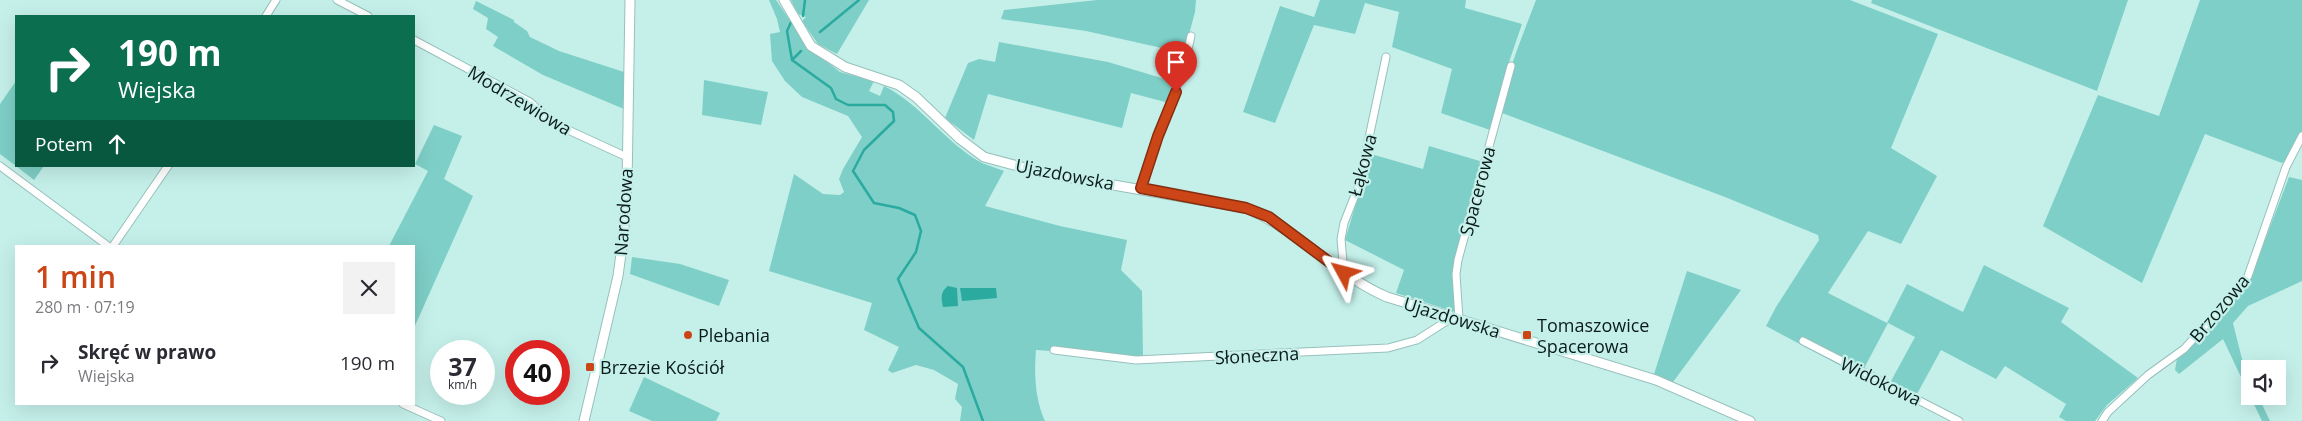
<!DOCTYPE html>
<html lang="pl">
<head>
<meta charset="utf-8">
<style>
	:root { --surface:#fff; --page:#f2f2f3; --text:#2b2b33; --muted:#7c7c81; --accent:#cc4517 }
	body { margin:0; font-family:"Open Sans",sans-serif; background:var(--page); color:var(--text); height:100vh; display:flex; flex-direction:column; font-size:19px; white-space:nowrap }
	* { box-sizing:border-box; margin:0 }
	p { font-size:16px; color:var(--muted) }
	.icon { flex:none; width:28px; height:28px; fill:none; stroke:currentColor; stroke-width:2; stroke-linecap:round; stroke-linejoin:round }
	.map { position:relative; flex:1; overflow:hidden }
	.sheet { position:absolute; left:15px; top:245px; width:400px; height:160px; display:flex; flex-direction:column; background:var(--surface); border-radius:0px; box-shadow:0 5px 20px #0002 }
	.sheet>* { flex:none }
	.hud { position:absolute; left:15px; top:15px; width:400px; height:152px; border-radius:0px; box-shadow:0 5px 20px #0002; background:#0b6e4f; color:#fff; overflow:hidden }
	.fabs { position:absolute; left:2241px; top:360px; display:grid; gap:10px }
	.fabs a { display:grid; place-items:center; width:45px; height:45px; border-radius:0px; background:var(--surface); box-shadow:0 5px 20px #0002; font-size:25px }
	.speed { position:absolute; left:430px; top:340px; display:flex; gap:10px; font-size:25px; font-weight:700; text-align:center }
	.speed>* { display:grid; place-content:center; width:65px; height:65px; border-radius:50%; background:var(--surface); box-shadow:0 5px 20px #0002; line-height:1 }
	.speed small { font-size:12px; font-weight:400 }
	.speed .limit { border:8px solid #d22; background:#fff; color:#111 }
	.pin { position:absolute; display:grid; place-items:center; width:42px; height:42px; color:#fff; margin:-51px -21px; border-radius:50% 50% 50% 0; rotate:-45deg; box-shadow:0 0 5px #0007 }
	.pin .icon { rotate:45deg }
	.me { position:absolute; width:55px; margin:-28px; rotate:308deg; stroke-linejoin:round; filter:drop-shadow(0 0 4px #0008) }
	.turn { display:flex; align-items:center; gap:18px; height:105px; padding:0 20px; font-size:22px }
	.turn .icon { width:65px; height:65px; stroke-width:2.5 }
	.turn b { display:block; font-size:35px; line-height:42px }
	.then { display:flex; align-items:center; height:48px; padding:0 20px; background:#0003; gap:10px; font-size:19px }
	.round { display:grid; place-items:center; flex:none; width:52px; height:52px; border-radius:0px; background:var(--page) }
	.head { display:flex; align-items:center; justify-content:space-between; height:85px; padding:0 20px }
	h1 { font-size:30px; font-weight:600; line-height:38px; color:var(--accent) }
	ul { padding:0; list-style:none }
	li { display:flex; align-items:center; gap:15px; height:65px; padding:0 20px }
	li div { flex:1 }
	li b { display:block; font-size:19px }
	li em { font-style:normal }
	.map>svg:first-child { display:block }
	.green { fill:#7ecfc7 }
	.water { fill:#2baaa0 }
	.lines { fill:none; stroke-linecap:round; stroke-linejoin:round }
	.stream { stroke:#2baaa0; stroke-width:2.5 }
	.minor-casing { stroke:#97c0bb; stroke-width:9 }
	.tertiary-casing { stroke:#97c0bb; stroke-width:11 }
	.minor { stroke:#fff; stroke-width:7 }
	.tertiary { stroke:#fff; stroke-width:9 }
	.route-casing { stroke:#852d0f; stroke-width:12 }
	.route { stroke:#cc4517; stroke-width:9 }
	.poi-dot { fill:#cc4517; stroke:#c5f0ea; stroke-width:2 }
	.labels { text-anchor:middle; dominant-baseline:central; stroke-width:4.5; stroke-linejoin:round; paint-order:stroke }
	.street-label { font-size:18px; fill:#0b1b19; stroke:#c5f0ea }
	.poi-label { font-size:18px; fill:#0b1b19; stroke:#c5f0ea; text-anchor:start }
</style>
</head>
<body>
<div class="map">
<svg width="2302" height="421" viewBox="0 0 2302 421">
	<rect width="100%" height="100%" fill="#c5f0ea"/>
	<path class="green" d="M769,0H776L809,48L840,72L874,81L869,91L880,96L884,86C922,105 945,143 982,163C989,166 997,168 1004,171L985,206L1060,226L1127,240L1121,270L1142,291L1143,357L1036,350C1034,374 1035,399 1045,421H960L962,407L955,399L958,384L934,370L916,365L892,373L888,370L899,347L864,330L872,303L769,271L794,174L823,194L840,195L844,192L839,179L843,169L862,137L848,116L802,97L785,81L772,61L770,34L780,32L777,19Z
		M791,0H869L837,54L818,44L802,21L806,17L798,14Z
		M1097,0H1196L1195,12L1184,53L1086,31L1001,19L1004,10Z
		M1320,0H1466L1465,8L1522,24L1509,62L1490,130L1441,113L1452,69L1392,47L1399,12L1365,3L1355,34L1314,25L1275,123L1243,112L1280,6L1314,17Z
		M1536,0H1850L1938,34L1891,148L1937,176L1901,244L1868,231L1828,293L1887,323L1907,284L1963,312L1984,265L2069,308L2061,322L2138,378L2107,405L2095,421H2066L2059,417L2066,404L2005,366L1996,379L1941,350L1917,394L1891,381L1915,337L1888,323L1860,376L1766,326L1776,307L1819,240L1818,235L1725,197L1502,113C1503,79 1524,33 1536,0Z
		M1872,0H2128L2097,91L1871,3Z
		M2200,0H2302V133L2288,158L2282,163L2205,134L2142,283L2043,226L2098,95L2159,116Z
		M476,1L514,20V22L527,31L530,37L559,51L624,72V109L543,75L493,46L498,37L486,29L488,18L473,9Z
		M999,42L1108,62L1175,82L1169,103L1131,93L1122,128L988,94L974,140L945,118L968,63L979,59L995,62Z
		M704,80L768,92L761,125L702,115Z
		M16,81V166L0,154V104Z
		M434,125L462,136L444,179L473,196L414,328V246H389L428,171L415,164Z
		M1429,146L1483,162L1456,260L1455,312L1396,293L1404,270L1345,240L1371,154L1423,169Z
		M16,166H44L34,180Z
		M2289,177L2302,180V281L2248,306L2233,323L2243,363L2250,379V396L2223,339L2179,374L2175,370L2177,358L2186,352L2241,292L2251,277Z
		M632,257L680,264L729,280L719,306L630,274Z
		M1687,271L1741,290L1673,382L1654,374Z
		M644,377L720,413L716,421H652L629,411Z
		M2250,396H2258L2270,421H2262Z"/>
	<path class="water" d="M948,286L957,288L958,306L943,307C941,298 940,292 948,286Z
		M960,288H996L997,298L962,301Z"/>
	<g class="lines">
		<path class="stream" d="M803,16L805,0
			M792,20L787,31L792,60L831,88L836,99L848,105H885L893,112L894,121L864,150L853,171L874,203L899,208L915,215L921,231L916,252L898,279L919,328L963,367L983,421
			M820,32L859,0
			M792,60L801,51"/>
		<defs>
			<path id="minor" d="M337,0L368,16
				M266,16L276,0
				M414,40L530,102L553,123L627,157
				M0,166L108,246
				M1141,188C1155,136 1180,89 1191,36
				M113,246L168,166
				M1344,273L1341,239L1344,223L1359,185L1386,57
				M1459,319L1456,274L1458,260L1511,66
				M1803,341L1959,421
				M1054,350L1136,360L1388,348L1417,340L1453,317
				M403,404L441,421
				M2102,421L2108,412L2148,375L2184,349L2242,286L2248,276L2286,167L2302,136"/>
			<path id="tertiary" d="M784,0L811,46L845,67L899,85L916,97L960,139L984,157L1044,173L1246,208C1298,230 1336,275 1387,297L1656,380L1750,421
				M584,421L618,276L623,239L627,186L630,0"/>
		</defs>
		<use href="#minor" class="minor-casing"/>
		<use href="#tertiary" class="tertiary-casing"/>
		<use href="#minor" class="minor"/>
		<use href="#tertiary" class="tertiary"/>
	</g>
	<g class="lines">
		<defs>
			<path id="route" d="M1176,92L1158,136L1141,188L1246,208L1269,217L1344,273"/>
		</defs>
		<use href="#route" class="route-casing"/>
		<use href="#route" class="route"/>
	</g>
	<g class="poi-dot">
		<circle cx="688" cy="335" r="5"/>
		<rect x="1522" y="330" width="10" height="10" rx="2.5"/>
		<rect x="585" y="362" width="10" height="10" rx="2.5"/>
	</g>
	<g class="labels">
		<g class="street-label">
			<text transform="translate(520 100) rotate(31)">Modrzewiowa</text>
			<text transform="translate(1362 165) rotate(-75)">Łąkowa</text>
			<text transform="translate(1065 174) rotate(11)">Ujazdowska</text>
			<text transform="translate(1477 191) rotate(-75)">Spacerowa</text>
			<text transform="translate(623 212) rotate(-86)">Narodowa</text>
			<text transform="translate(2219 308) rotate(-50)">Brzozowa</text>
			<text transform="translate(1452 317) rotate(17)">Ujazdowska</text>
			<text transform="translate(1257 355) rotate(-3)">Słoneczna</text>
			<text transform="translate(1881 381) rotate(26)">Widokowa</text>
		</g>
		<g class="poi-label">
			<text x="1537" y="325">Tomaszowice<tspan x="1537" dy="21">Spacerowa</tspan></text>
			<text x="698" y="335">Plebania</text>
			<text x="600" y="367">Brzezie Kościół</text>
		</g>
	</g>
</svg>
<div class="fabs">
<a><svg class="icon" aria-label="sound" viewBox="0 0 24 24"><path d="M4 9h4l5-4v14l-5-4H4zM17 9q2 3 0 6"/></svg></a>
</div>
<div class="speed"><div>37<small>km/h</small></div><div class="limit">40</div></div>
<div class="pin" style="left:1176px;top:92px;background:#d93025"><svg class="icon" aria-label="arrive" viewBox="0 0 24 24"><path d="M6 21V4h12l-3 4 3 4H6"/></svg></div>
<svg class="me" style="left:1344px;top:273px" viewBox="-20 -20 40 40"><path d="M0-17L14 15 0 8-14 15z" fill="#cc4517" stroke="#fff" stroke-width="4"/></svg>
<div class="hud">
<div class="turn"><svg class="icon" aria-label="right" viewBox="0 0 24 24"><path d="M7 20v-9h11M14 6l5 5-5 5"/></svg><div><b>190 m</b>Wiejska</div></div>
<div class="then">Potem<svg class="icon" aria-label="ahead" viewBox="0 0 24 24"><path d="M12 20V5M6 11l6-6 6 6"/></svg></div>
</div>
<section class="sheet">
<div class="head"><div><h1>1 min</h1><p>280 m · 07:19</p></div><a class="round"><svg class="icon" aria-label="close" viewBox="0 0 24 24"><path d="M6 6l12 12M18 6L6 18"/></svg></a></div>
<ul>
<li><svg class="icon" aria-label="right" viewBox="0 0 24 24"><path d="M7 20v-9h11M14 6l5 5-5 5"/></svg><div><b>Skręć w prawo</b><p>Wiejska</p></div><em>190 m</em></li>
</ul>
</section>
</div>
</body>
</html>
